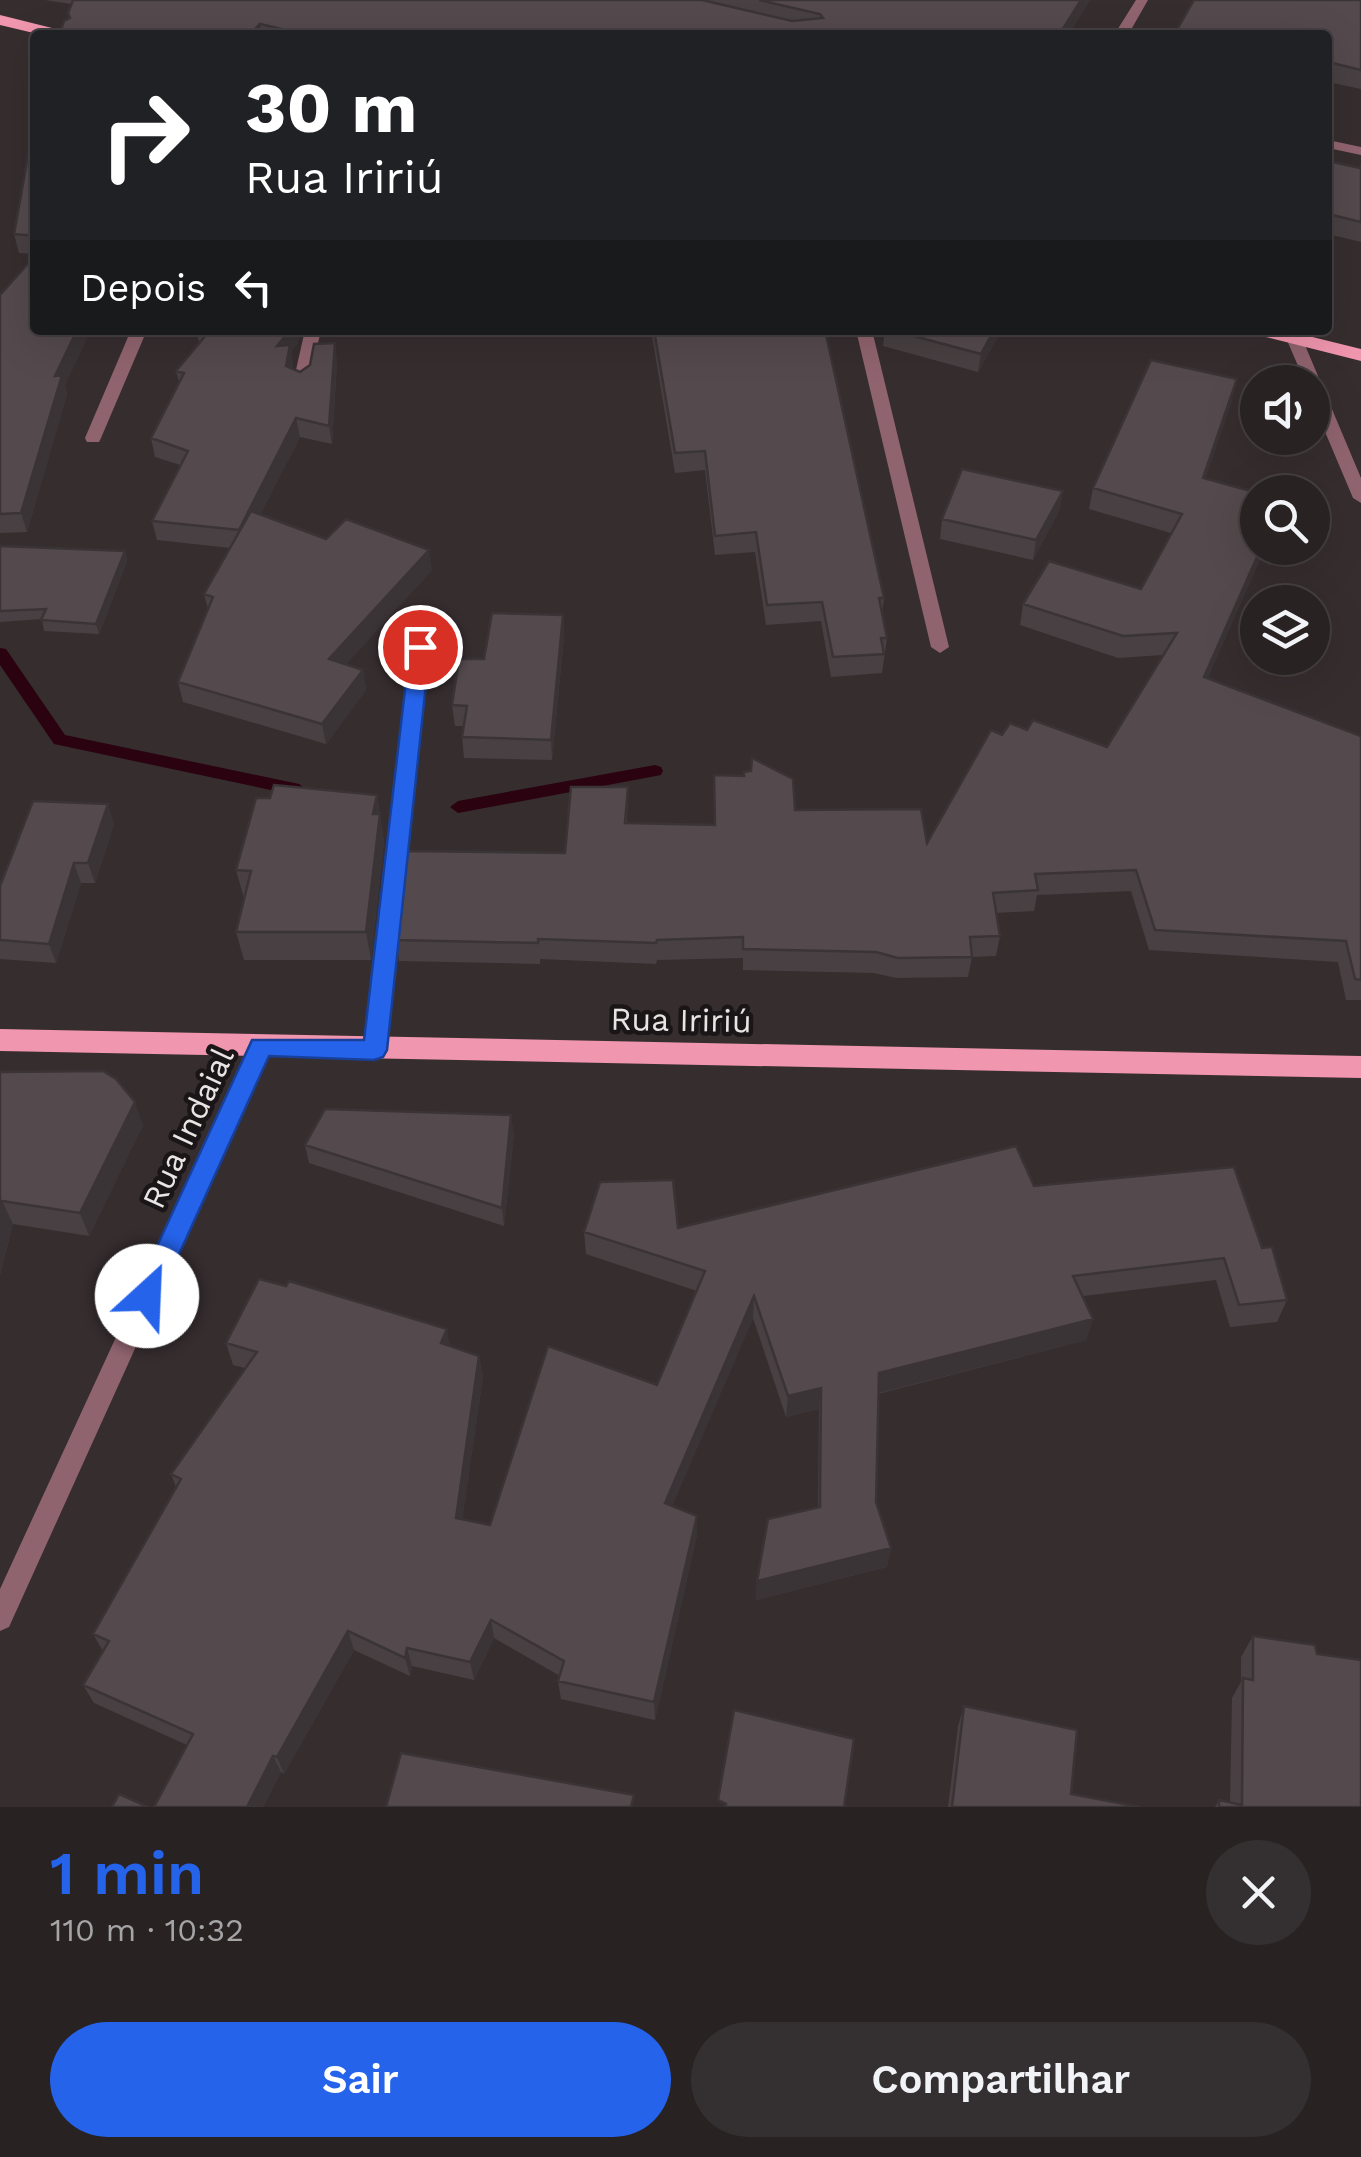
<!DOCTYPE html>
<html lang="pt">
<head>
<meta charset="utf-8">
<style>
	:root { --surface:#282223; --page:#342f30; --text:#f1f3f6; --muted:#a5a4a6; --line:#443f41; --accent:#2563eb }
	body { margin:0; font-family:"Work Sans",sans-serif; background:var(--page); color:var(--text); height:100vh; display:flex; flex-direction:column; font-size:38px; white-space:nowrap }
	* { box-sizing:border-box; margin:0 }
	p { font-size:32px; color:var(--muted) }
	.icon { flex:none; width:55px; height:55px; fill:none; stroke:currentColor; stroke-width:2; stroke-linecap:round; stroke-linejoin:round }
	.map { position:relative; height:1807px; overflow:hidden }
	.side { display:flex; flex-direction:column; background:var(--surface); flex:1 }
	.side>* { flex:none }
	.banner { position:absolute; left:30px; top:30px; width:1302px; height:305px; border-radius:10px; box-shadow:0 10px 40px #0002,0 0 0 2px var(--line); background:#202124; color:#fff; overflow:hidden }
	.tools { position:absolute; left:1240px; top:365px; display:grid; gap:20px }
	.tools a { display:grid; place-items:center; width:90px; height:90px; border-radius:50%; background:var(--surface); box-shadow:0 10px 40px #0002,0 0 0 2px var(--line); font-size:50px }
	.pin { position:absolute; display:grid; place-items:center; width:85px; height:85px; color:#fff; margin:-42px; border:5px solid #fff; border-radius:50%; box-shadow:0 2px 10px #0007 }
	.me { position:absolute; width:110px; margin:-55px; rotate:25deg; stroke-linejoin:round; filter:drop-shadow(0 0 8px #0008) }
	.turn { display:flex; align-items:center; gap:35px; height:210px; padding:0 50px; font-size:45px }
	.turn .icon { width:130px; height:130px; stroke-width:2.5 }
	.turn b { display:block; font-size:70px; line-height:85px }
	.then { display:flex; align-items:center; height:95px; padding:0 50px; background:#0003; gap:20px; font-size:38px }
	.round { display:grid; place-items:center; flex:none; width:105px; height:105px; border-radius:52px; background:var(--page) }
	.head { display:flex; align-items:center; justify-content:space-between; height:170px; padding:0 50px }
	h1 { font-size:60px; font-weight:600; line-height:75px; color:var(--accent) }
	.cta { display:flex; gap:20px; margin-top:auto; padding:20px 50px }
	.cta a { flex:1; height:115px; border-radius:60px; background:var(--accent); color:#fff; font-size:40px; font-weight:600; line-height:115px; text-align:center }
	.cta a+a { background:var(--page); color:var(--text) }
	.map>svg:first-child { display:block }
	.lines { fill:none; stroke-linecap:round; stroke-linejoin:round }
	.stream { fill:#2a0210; fill-rule:evenodd }
	.service { fill:#90646f; fill-rule:evenodd }
	.minor { fill:#90646f; fill-rule:evenodd }
	.tertiary { fill:#90646f; fill-rule:evenodd }
	.primary { fill:#f096ae; fill-rule:evenodd }
	.wall { fill:#484042 }
	.shaded-wall { fill:#3b3436 }
	.building { fill:#544a4d; stroke:#3b3436; stroke-width:2.5 }
	.route { fill:#2563eb; stroke:#184099; stroke-width:2.5 }
	.labels { text-anchor:middle; dominant-baseline:central; stroke-width:9; stroke-linejoin:round; paint-order:stroke }
	.street-label { font-size:32px; fill:#e9e3e4; stroke:#1a1617 }
</style>
</head>
<body>
<div class="map">
<svg width="1361" height="1807" viewBox="0 0 1361 1807">
	<rect width="100%" height="100%" fill="#362d2f"/>
	<g class="lines">
		<path class="stream" d="M0,648L6,649L65,735L299,784L307,790L299,796L54,744L0,665Z
			M655,765L661,767L663,771L661,775L458,813L450,807L458,801Z"/>
		<path class="service" d="M305,330H321L309,383L301,388L293,383Z"/>
		<path class="minor" d="M1136,0H1148L1128,35H1114Z
			M1328,140L1361,147V155L1328,148Z
			M131,330H147L101,438L99,442H87L85,438Z
			M856,330H872L949,647L940,653L931,647Z
			M420,641L429,647L386,1050L382,1056L375,1059L368,1056L364,1050L411,647Z"/>
		<path class="tertiary" d="M1294,333L1302,338L1361,478V503L1353,498L1312,401V382H1305L1286,338Z
			M261,1037L268,1040L272,1046L9,1627L0,1631V1589L250,1046L254,1040Z"/>
		<path class="primary" d="M0,15L68,32L70,35H42L0,25Z
			M1251,330H1284L1361,349V361L1254,334Z
			M0,1029L1361,1056V1078L0,1051Z"/>
	</g>
	<path class="wall" d="M45,0H1090L1068,35H59L69,18L68,13L71,4Z
		M1361,0V89L1328,82V35Z
		M35,94V254L19,253L14,234L34,121L30,106Z
		M1328,161L1360,168L1361,165V242L1328,234Z
		M0,295L65,386L67,394L27,532L0,533Z
		M651,330H838V335L826,332L884,598L882,614L887,638L882,673L831,677L821,621L766,625L755,552L715,555L705,470L675,473Z
		M885,330H1002L978,372L883,346Z
		M197,333L298,343L291,352L293,369L300,372L337,361L332,444L300,437L260,515L326,539L432,570L346,664L363,670L366,690L326,744L183,702L178,682L208,609L204,594L231,548L157,540L152,521L180,465L155,457L151,438L179,382L176,371L199,343Z
		M1232,401L1205,478L1258,548H1265L1207,679L1361,736V1000H1346L1338,962L1149,950L1131,891L1037,895L1034,911L996,913L1000,936L996,956L972,957L968,977L896,978L874,973L743,970V958L657,960L656,964L540,959V964L399,961L396,940L565,853L628,787L627,823L714,825V775L795,810L927,843L1002,735L1027,730L1107,747L1163,655L1118,658L1020,625L1023,604L1141,589L1171,533L1089,509L1093,488Z
		M1063,491L1059,511L1033,560L940,539L942,519Z
		M0,546L125,551L127,561L99,634L44,631L42,619L0,622Z
		M563,615L564,636L552,760L464,758L462,737L463,726H455L452,705L484,659Z
		M377,795L384,842L371,960H244L236,932L244,898L236,870Z
		M114,824L95,883H81L56,963L0,959V886Z
		M0,1072L143,1125L89,1236L13,1224L0,1275Z
		M514,1134L504,1226L309,1163L305,1145Z
		M1034,1186L1262,1248L1287,1300L1277,1322L1230,1327L1216,1280L1083,1296L1093,1319L1086,1340L878,1394L876,1502L891,1548L887,1567L756,1600L757,1581L818,1508L819,1409L786,1417L753,1318L672,1506L697,1516V1535L655,1720L561,1699L558,1681L560,1676L494,1638L474,1680L412,1666L410,1676L354,1650L284,1774L281,1772L263,1807H154L187,1745L94,1703L83,1685L103,1651L93,1634L176,1487L171,1474L245,1368L233,1365L226,1343L450,1346L479,1356L483,1377L462,1519L490,1525L657,1385L697,1291L586,1254L584,1232L678,1228Z
		M1253,1636L1317,1654L1361,1807H1215L1219,1800L1230,1803L1232,1698L1241,1682V1657Z
		M964,1706L1071,1794L1140,1807H948L958,1726Z"/>
	<path class="shaded-wall" d="M1081,0H1090L1068,35H1059Z
		M260,24L262,35H249Z
		M77,330H91L65,386L67,394L27,532L21,513L55,376Z
		M290,330H302L298,343L291,352L293,364L290,384L277,346Z
		M994,330H1002L978,372L981,354Z
		M335,343L337,361L332,444L329,426Z
		M1237,379L1232,401L1198,499L1203,478Z
		M296,418L300,437L243,549L239,530Z
		M1063,491L1059,511L1033,560L1036,540Z
		M1261,548H1265L1198,699L1204,677Z
		M429,550L432,570L333,679L329,659Z
		M125,551L127,561L99,634L96,624Z
		M563,615L564,636L552,760L551,740Z
		M363,670L366,690L326,744L322,724Z
		M377,795L384,842L371,960L366,932L373,814Z
		M108,804L114,824L95,883L88,863Z
		M74,863L81,883L56,963L49,944Z
		M135,1102L143,1125L89,1236L80,1213Z
		M511,1115L514,1134L504,1226L502,1208Z
		M2,1201L13,1224L0,1275V1210Z
		M754,1296L753,1318L665,1523V1503Z
		M1093,1319L1086,1340L875,1394L879,1373Z
		M447,1329L451,1350L441,1343Z
		M479,1356L483,1377L460,1537L456,1518Z
		M821,1388L819,1409L786,1417L788,1396Z
		M697,1516V1535L655,1720L654,1702Z
		M891,1548L887,1567L756,1600L757,1581Z
		M491,1620L494,1638L474,1680L470,1662Z
		M348,1631L354,1650L284,1774L277,1757Z
		M407,1648L412,1666L410,1676L405,1658Z
		M273,1756L281,1772L263,1807H247Z"/>
	<path class="building" d="M73,0H702L792,21L823,18L820,14L759,0H1081L1059,35H307L260,24L249,35H59L64,21L70,18L68,13Z
		M1194,0H1361V70L1328,62V35H1174Z
		M35,117V236L14,234Z
		M1328,161L1360,168L1361,165V222L1328,214Z
		M35,256V330H77L55,376L62,375L21,513L0,514V295Z
		M199,330H290L277,346L290,345L286,366L300,372L310,365L314,344L335,343L329,426L296,418L239,530L152,521L188,451L151,438L184,373L176,371L206,335L197,333Z
		M654,330H825L884,598H879L887,638H881L884,654L833,657L822,602L767,605L756,532L715,536L705,451L675,453Z
		M891,330H994L981,354Z
		M1151,360L1237,379L1203,478L1258,493V548H1261L1204,677L1361,736V980L1355,979L1346,941L1155,930L1136,870L1035,874L1038,890L993,893L1000,936L970,937L972,957L898,958L876,952L743,949V937L657,940L656,943L538,939V943L396,940L406,851L565,853L571,787H628L625,823L715,825L714,775L744,776V772L751,771L752,758L793,779L795,810L921,809L927,843L991,730L1002,735L1010,723L1027,730L1033,720L1107,747L1177,633L1123,636L1023,604L1049,561L1141,589L1182,514L1093,488Z
		M962,469L1063,491L1036,540L942,519Z
		M251,511L326,539L346,519L429,550L329,659L363,670L322,724L178,682L213,597L204,594Z
		M0,546L125,551L96,624L41,620L46,609L0,611Z
		M492,613L563,615L551,740L462,737L467,706L452,705L459,659H484Z
		M274,785L377,795L373,814H380L366,932H236L251,871L236,870L256,798H270Z
		M33,801L108,804L88,863H74L49,944L0,940V886Z
		M103,1071L116,1079L135,1102L80,1213L2,1201L0,1210V1072Z
		M325,1109L511,1115L502,1208L305,1145Z
		M1016,1146L1034,1186L1234,1167L1262,1248L1272,1247L1287,1300L1239,1305L1224,1258L1073,1276L1093,1319L879,1373L876,1502L891,1548L757,1581L768,1519L820,1507L821,1388L788,1396L754,1296L665,1503L697,1516L654,1702L558,1681L564,1661L491,1620L470,1662L407,1648L405,1658L348,1631L277,1757L273,1756L247,1807H154L193,1734L83,1685L109,1641L93,1634L181,1479L171,1474L257,1352L226,1343L259,1279L286,1286L289,1281L447,1329L441,1343L479,1356L456,1518L490,1525L548,1346L657,1385L705,1271L584,1232L600,1182L673,1180L678,1228Z
		M1253,1636L1315,1645L1317,1654L1361,1660V1807H1219V1800L1242,1805L1243,1678L1253,1680Z
		M964,1706L1077,1730L1071,1794L1140,1807H952Z
		M734,1710L854,1739L844,1807H725L726,1804L718,1800Z
		M401,1753L634,1795L631,1807H386Z
		M119,1794L148,1807H112Z"/>
	<path class="route" d="M420,640L430,647L387,1050L383,1057L374,1060L269,1056L156,1305L147,1308L137,1305L134,1296L252,1040H364L410,647Z"/>
	<g class="labels">
		<g class="street-label">
			<text transform="translate(681 1020) rotate(1)">Rua Iririú</text>
			<text transform="translate(188 1128) rotate(-65)">Rua Indaial</text>
		</g>
	</g>
</svg>
<div class="tools">
<a><svg class="icon" aria-label="sound" viewBox="0 0 24 24"><path d="M4 9h4l5-4v14l-5-4H4zM17 9q2 3 0 6"/></svg></a>
<a><svg class="icon" aria-label="search" viewBox="0 0 24 24"><circle cx="10" cy="10" r="6"/><path d="M15 15l6 6"/></svg></a>
<a><svg class="icon" aria-label="layers" viewBox="0 0 24 24"><path d="M12 4l9 5-9 5-9-5zM3 14l9 5 9-5"/></svg></a>
</div>
<div class="pin" style="left:420px;top:647px;background:#d93025"><svg class="icon" aria-label="arrive" viewBox="0 0 24 24"><path d="M6 21V4h12l-3 4 3 4H6"/></svg></div>
<svg class="me" style="left:147px;top:1296px" viewBox="-20 -20 40 40"><circle r="19" fill="#fff"/><path d="M0-13L10 11 0 6-10 11z" fill="#2563eb"/></svg>
<div class="banner">
<div class="turn"><svg class="icon" aria-label="right" viewBox="0 0 24 24"><path d="M7 20v-9h11M14 6l5 5-5 5"/></svg><div><b>30 m</b>Rua Iririú</div></div>
<div class="then">Depois<svg class="icon" aria-label="left" viewBox="0 0 24 24"><path d="M17 20v-9H6M10 6l-5 5 5 5"/></svg></div>
</div>
</div>
<section class="side">
<div class="head"><div><h1>1 min</h1><p>110 m · 10:32</p></div><a class="round"><svg class="icon" aria-label="close" viewBox="0 0 24 24"><path d="M6 6l12 12M18 6L6 18"/></svg></a></div>
<div class="cta"><a>Sair</a><a>Compartilhar</a></div>
</section>
</body>
</html>
